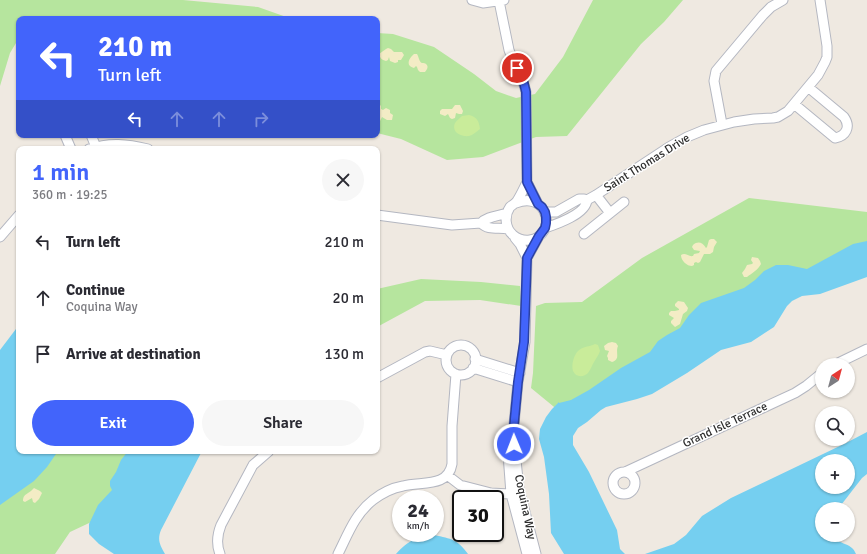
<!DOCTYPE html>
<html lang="en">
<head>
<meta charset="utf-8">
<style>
	:root { --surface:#fff; --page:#f7f7f7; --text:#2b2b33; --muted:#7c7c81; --accent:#4264fb }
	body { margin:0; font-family:Signika,sans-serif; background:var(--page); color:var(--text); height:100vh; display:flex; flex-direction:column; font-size:15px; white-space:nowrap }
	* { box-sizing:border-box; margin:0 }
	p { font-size:13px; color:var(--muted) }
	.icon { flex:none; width:22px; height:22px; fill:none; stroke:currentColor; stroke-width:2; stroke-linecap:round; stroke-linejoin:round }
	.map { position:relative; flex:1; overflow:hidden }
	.panel { position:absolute; left:16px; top:146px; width:364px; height:308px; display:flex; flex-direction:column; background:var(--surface); border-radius:8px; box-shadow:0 1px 3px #0004 }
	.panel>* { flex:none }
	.banner { position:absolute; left:16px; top:16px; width:364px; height:122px; border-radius:8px; box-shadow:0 1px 3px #0004; background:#4264fb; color:#fff; overflow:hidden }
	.needle { width:26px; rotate:36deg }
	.buttons { position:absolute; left:815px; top:358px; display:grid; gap:8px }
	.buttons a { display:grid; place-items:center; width:40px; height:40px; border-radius:50%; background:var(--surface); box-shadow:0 1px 3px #0004; font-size:20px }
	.speed { position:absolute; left:392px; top:490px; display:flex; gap:8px; font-size:20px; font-weight:700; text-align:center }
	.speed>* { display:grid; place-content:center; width:52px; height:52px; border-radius:50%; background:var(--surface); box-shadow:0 1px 3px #0004; line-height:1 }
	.speed small { font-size:10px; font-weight:400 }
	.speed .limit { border:2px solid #111; border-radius:6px; background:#fff; color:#111 }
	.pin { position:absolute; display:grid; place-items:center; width:34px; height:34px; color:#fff; margin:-17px; border:2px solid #fff; border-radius:50%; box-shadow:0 1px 4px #0007 }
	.me { position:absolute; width:44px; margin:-22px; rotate:359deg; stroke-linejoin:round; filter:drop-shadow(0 0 3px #0008) }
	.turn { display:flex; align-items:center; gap:14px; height:84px; padding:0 16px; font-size:18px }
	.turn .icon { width:52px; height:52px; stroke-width:2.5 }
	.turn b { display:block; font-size:28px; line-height:34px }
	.lanes { display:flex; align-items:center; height:38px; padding:0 16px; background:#0003; justify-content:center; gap:20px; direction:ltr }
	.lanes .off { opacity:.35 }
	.round { display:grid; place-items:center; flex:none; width:42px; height:42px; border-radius:21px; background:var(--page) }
	.overview { display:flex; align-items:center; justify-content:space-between; height:68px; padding:0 16px }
	h1 { font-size:24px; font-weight:600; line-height:30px; color:var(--accent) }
	.button { display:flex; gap:8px; margin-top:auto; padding:8px 16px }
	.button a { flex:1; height:46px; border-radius:24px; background:var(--accent); color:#fff; font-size:16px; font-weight:600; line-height:46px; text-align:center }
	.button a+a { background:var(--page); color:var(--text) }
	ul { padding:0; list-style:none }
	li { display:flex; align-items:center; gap:12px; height:56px; padding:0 16px }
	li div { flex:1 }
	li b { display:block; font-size:15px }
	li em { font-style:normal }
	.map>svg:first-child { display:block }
	.green { fill:#b6e59e }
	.sand { fill:#f3ecc5 }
	.pitch { fill:#c9ec9a }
	.water { fill:#75cff0; fill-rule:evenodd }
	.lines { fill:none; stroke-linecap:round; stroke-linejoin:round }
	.minor-casing { stroke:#b4b7c1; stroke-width:11 }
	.minor { stroke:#fff; stroke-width:9 }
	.route-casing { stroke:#2b41a3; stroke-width:10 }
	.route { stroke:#4264fb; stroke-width:7 }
	.labels { text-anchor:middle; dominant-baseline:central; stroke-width:3; stroke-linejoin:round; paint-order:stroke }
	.street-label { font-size:12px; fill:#2e2e2e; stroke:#fff }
</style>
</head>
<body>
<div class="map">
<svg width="867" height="554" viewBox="0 0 867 554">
	<rect width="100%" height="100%" fill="#efe9e1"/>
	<path class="green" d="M0,0H183L258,7L292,19H19V38L10,53L0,86Z
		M593,0H683L664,22L641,44L567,136L536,137L483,157L447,160L401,139L377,133V33L393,34L434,47L474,74L496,91L516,98L535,94L563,57Z
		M749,198L867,212V263L559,411L531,388L533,373L536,306L545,303L582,302L642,258Z
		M421,279L481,282L520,286L521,306L480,300L425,301L377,327V289Z
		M49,451H148L104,516L70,532L55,554H0V493Z"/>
	<path class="sand" d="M388,48L391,49L394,52H402L404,55L401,60H398V62L395,63L390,61L389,57L388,60L386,61C382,60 380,58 379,54L386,49Z
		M414,54H417C419,57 419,62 422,63C424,63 425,63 426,64C429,67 427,69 425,72H420L418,70L417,67L416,66L414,68C405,66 409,58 414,54Z
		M377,104H379L381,106V109L383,110L386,108L390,110V113L393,115L392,120H387L382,117L380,121H377Z
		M455,105H460L463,111L462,114H459L456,113L455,118L452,119L450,118L448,114L445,116L440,114V111L442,109H452Z
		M711,239H714L717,242L714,247L713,252L710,254H704L700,262L698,263L696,262L694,263V265L692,266C687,266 681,261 681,255C686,252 688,257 693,256L694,254L699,253L700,251L694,250L692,247L693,245C698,241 702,242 706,248L707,247L709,240Z
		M752,257L758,258L760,261L761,264C758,270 752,273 747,277H744L742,273L745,269L747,265L752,264L753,263L751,260Z
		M678,301L684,302L688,308L687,311L683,314L680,324L675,327L671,323V321L674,318L669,315V313L671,311H675L679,310V309L675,306V304Z
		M612,342L616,343L618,346C615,353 621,359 612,362L608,360V358L607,356L609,351L605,350L604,346L608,343Z
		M34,488L40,491L42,493L39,499L35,503L33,502L32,498L25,502L23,501C23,496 25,495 28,493C30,492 32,490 34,488Z"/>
	<path class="pitch" d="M469,115C477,117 479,121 480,129C476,132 473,135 469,136C461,137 451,132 455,123C457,120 460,118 462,116Z
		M595,344L598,345L600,351C599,355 596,358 594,362C592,365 591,369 588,373C584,377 576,378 573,371C571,365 574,355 578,351C583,346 589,347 595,344Z"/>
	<path class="water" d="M867,241V277L820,294L802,296L792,301L787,306L774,327L751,342L721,350L687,373L652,394L637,399L606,407L601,410L587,422L578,428L573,436V445L589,472L617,530L620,549L625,554H564L551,533L549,494L544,457L539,439L540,429L546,417L552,409L559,402V403L571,400L589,390L621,368L650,352L658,341L667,335L680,328L689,315L701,303L744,288L755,280L764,271L776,265H788L807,269L853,244Z
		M19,325V451H58L47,467L34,481L0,505V350Z
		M867,432V474L862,478L838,509H822V535H829C836,544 852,542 856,554H645L674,544L686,535L702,516L731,498L846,443ZM822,461H848V487H822Z
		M128,451H202L161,530C157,540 160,545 165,554H114L99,544L89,534V524L98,505L112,490L110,486V481L116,472L121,460Z
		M434,535C452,539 457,539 468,554H396C410,539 414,539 434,535Z"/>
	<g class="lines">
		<defs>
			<path id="minor" d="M472,0L483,3L504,0
				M499,1L509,50C514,64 523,77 526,92L527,182
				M794,104L835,138C846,136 851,127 844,117L808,87
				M722,124L714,81L716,71L763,15L771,7L783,0
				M65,135L71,149
				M91,135L96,147
				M89,149C110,142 127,144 148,149
				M596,195L610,213
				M587,200L596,195L669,147L687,137L704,130L734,122L754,119L773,118L778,117L788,111L818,75L825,62L827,57V46L820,0
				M516,203C548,190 558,235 530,240C524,241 518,239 513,235C505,228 504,216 510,207C512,205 515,204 517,201C521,195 524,188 527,182L538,204
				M545,212H556L579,199H584L587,200C586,214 557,224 545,228
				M507,213C499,216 487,216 481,223C488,231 499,227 508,229
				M377,215L452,225L481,223
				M584,234L624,202
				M0,237L19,215
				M515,238L520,244L527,258L539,236
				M446 360a15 15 0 1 1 30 0a15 15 0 1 1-30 0Z
				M475,359L520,373
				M834,365L867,349
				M473,368L518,382
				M377,378L425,352L430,351L447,355
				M514,441L519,489L536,554
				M625,472L795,393L806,386L822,373
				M613 483a11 11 0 1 1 22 0a11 11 0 1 1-22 0Z
				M447,475L460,485L491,493L511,494
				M220,554C216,544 217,535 221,525L253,465L269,451
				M338,554C348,534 355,514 373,500C382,493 392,488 403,486C421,481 448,488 452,464V426L456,374
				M527,554L511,494L508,454L513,435L518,382L525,342L527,258"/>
		</defs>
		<use href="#minor" class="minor-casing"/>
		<use href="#minor" class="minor"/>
	</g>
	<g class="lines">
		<defs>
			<path id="route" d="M514,444L513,435L518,382L524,342L527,258L539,236L545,228L546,223V217L545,212L542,207L538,204L527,182L526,92L523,80L517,68"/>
		</defs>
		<use href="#route" class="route-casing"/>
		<use href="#route" class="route"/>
	</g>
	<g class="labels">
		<g class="street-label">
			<text transform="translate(647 163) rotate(-32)">Saint Thomas Drive</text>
			<text transform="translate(725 425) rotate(-25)">Grand Isle Terrace</text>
			<text transform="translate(525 507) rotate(78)">Coquina Way</text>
		</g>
	</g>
</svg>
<div class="buttons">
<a><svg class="needle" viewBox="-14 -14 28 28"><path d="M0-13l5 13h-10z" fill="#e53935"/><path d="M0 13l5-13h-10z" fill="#7c7c81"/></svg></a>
<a><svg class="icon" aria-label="search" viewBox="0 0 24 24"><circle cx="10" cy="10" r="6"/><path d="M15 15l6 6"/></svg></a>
<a>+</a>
<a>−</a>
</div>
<div class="speed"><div>24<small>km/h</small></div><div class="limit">30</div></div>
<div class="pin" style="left:517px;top:68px;background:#d93025"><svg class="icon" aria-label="arrive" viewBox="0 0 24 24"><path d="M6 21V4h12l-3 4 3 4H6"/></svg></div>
<svg class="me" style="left:514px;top:444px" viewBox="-20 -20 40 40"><circle r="17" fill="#4264fb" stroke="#fff" stroke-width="3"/><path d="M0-11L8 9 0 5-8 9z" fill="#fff"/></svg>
<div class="banner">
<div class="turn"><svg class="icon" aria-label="left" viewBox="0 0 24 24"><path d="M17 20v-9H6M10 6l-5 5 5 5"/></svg><div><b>210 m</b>Turn left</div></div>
<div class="lanes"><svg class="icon" aria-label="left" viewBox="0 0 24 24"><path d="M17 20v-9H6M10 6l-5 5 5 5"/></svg><svg class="icon off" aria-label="ahead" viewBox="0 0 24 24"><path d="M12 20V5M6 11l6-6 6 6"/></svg><svg class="icon off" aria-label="ahead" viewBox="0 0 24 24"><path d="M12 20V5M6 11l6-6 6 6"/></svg><svg class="icon off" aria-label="right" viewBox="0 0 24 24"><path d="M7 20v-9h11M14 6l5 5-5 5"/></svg></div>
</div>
<section class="panel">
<div class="overview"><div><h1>1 min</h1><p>360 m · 19:25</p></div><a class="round"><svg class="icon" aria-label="close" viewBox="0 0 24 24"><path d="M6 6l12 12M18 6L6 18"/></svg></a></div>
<ul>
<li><svg class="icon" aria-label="left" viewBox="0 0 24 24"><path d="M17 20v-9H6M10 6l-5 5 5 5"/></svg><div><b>Turn left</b></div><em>210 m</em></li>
<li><svg class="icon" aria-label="ahead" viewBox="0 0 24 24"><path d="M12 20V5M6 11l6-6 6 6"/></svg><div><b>Continue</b><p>Coquina Way</p></div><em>20 m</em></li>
<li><svg class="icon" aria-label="arrive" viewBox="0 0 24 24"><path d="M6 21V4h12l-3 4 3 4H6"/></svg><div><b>Arrive at destination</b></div><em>130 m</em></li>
</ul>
<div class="button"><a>Exit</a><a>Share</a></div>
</section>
</div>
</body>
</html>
